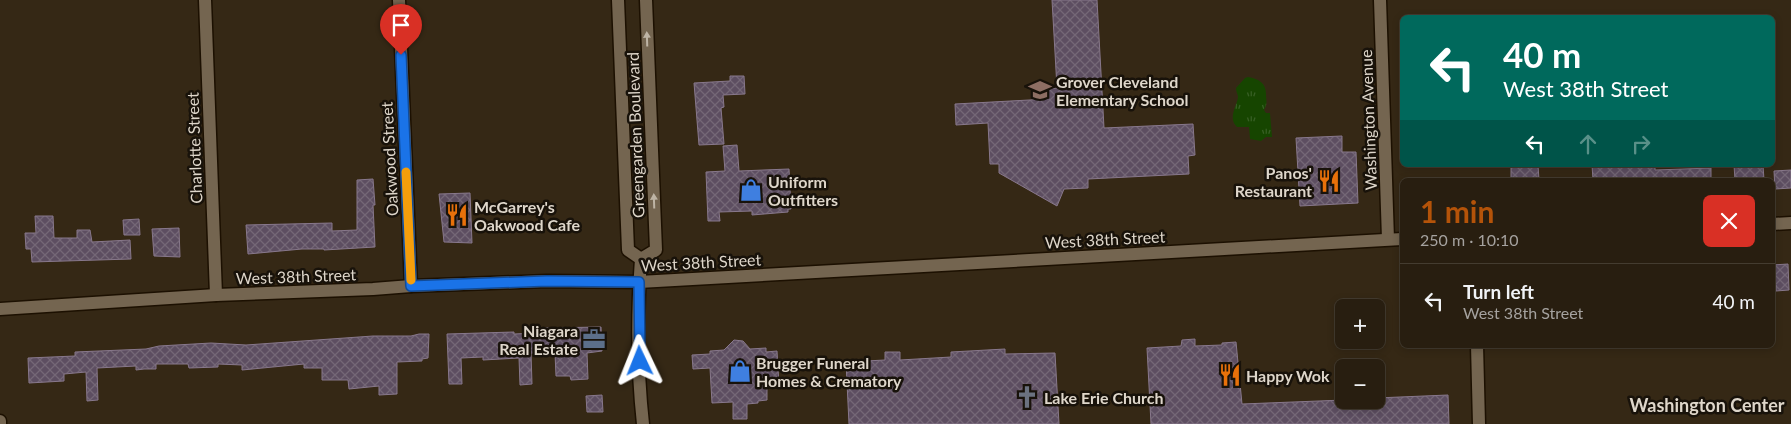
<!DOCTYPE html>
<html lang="en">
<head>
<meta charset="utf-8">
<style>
	:root { --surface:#281e10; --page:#302719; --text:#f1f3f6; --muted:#a5a29f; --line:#443c30; --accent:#b45309 }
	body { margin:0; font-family:Lato,sans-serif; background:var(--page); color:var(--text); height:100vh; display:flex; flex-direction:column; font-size:19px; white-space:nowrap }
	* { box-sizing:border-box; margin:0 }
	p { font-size:16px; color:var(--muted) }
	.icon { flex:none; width:28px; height:28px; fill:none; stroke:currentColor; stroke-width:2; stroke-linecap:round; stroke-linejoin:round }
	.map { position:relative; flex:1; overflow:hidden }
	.details { position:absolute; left:1400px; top:178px; width:375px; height:170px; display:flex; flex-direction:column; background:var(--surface); border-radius:8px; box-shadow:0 2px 8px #0003,0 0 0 1px var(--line) }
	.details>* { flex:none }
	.hud { position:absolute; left:1400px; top:15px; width:375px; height:152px; border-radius:8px; box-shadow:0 2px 8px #0003,0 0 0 1px var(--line); background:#00695c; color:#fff; overflow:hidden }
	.controls { position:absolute; left:1335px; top:299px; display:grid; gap:10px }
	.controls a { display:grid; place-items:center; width:50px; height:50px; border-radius:8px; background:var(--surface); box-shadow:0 2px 8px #0003,0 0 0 1px var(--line); font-size:25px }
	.pin { position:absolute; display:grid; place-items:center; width:42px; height:42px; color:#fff; margin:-51px -21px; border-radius:50% 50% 50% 0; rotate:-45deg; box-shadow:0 0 5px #0007 }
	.pin .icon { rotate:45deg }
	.me { position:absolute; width:55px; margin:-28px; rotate:358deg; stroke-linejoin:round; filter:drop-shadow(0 0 4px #0008) }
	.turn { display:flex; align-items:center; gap:18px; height:105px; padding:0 20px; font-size:22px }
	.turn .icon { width:65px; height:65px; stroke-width:2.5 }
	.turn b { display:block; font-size:35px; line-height:42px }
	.lanes { display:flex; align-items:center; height:48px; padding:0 20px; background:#0003; justify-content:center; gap:25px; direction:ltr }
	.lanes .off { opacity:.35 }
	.round { display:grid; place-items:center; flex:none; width:52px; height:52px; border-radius:8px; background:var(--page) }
	.summary { display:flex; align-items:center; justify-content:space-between; height:85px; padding:0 20px }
	h1 { font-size:30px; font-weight:700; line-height:38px; color:var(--accent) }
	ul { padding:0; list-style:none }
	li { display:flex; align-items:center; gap:15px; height:75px; padding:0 20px; border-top:1px solid var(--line) }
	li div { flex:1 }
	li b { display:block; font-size:19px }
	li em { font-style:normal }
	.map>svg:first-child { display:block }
	.grass { fill:url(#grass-tufts) }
	.building { fill:url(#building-cross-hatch); stroke:#88788c }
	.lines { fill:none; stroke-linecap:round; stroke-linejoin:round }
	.street-casing { stroke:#1c1001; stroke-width:15 }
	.secondary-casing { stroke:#1c1001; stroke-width:15 }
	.street { stroke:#746550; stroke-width:12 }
	.secondary { stroke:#746550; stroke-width:12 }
	.oneway { fill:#beb4a5 }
	.route-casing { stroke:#114b97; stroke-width:12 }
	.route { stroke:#1a73e8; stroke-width:9 }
	.slow { stroke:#f59e0b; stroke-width:9 }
	.labels { text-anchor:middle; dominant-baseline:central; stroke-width:5; stroke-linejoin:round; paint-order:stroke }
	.poi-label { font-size:16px; font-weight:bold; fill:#ded6ca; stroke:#18120a; text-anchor:start }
	.street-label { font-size:16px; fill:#ded6ca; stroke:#18120a }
	.neighbourhood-label { font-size:18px; font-weight:bold; fill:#ded6ca; stroke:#18120a }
</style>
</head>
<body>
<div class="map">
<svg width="1791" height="424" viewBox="0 0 1791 424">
	<defs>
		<pattern id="grass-tufts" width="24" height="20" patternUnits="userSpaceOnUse" patternTransform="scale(1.25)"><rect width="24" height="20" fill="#164500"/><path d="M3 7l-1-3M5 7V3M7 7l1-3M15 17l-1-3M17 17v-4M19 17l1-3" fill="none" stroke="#375f24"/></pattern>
		<pattern id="building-cross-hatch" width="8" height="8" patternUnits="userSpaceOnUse" patternTransform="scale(1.25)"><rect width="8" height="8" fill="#5d4e61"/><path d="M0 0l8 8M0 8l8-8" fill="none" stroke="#746776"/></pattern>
	</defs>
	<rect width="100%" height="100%" fill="#352815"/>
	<path class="grass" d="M1248,77C1259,79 1266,83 1266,94C1266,101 1268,103 1264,110L1266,113H1270L1272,137H1266L1261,141L1250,139L1249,127H1237C1227,117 1238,105 1238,96C1237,93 1236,91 1236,88L1245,78Z"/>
	<path class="building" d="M1052,0H1097L1104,128L1193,124L1195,155L1188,156L1189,174L1088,179V188L1064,189L1057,206L999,173V164H990L988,123L956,125L955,104L1048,99V89L1057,88Z
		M730,76H744L745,94L723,95L724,107L721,108L724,144L699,145L694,83L730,81Z
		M1342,136V152H1356L1358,203L1300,206L1296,138Z
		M737,145L739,171L789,169L791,209H788V212L752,215V211L719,212L720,221H708L706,172L725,171L723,146Z
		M1511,165H1538L1539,180H1511Z
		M1592,165H1655V170L1711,168V180H1593Z
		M1734,165H1763L1764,180H1735Z
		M1791,170V188L1775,189L1774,171Z
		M373,179L375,205H373L375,247L324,250V249H302L248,254L246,225L332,223V231L357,230V180Z
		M470,193L472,243L444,242L439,194Z
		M35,216H53L54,238H77V230H90L92,242L130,240L131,259L32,262L31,249H26L25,233H36Z
		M139,219L140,235H124L123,220Z
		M179,228L180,257L154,256L152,229Z
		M1788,264L1789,290L1776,291V285H1772V265Z
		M601,327L602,351L587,353L588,379L571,380L570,376H556L555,353H531L532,384L520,385L519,358L483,360V357L461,358L462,384H449L447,334L514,332V334L537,333V330H544V328Z
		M419,334H429L428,358L422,359V361L397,362V394L379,395V386L349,389L348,380H322V368H304V364L242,370V365L218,364V367L189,368L188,364H156V369H144L136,370V366L97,368L98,400L87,401L86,372L64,374V381L29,383L28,358L75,356V352L146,349L159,346L211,343L246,345L373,336H411Z
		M1195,339V346L1222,345V343L1236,342L1242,404L1344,400H1376V398L1448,395L1449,424H1151L1147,348L1181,346L1182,340Z
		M734,340L743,341L750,349L766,348V352L777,351L779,385H768L769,387L767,388V400L758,401V403L747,404V419H733V402L712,403L710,368L693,369L692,355L710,354V351L724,350Z
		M1005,349V354L1055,353L1059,424H849L846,362L885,360V352H900V360L951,357V352Z
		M602,395L603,412H587L586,396Z"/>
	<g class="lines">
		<defs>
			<path id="street" d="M205,0L216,295
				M399,0L411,286
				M1380,0L1388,239
				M0,421V424"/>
			<path id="secondary" d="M618,0L628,250L641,259
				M1772,224L1791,223
				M641,259L656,250L646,0
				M641,259C637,314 637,370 643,424
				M0,309L216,295L373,289L411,286L547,281L639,282L1402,239
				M1477,345L1479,424"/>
		</defs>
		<use href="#street" class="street-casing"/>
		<use href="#secondary" class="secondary-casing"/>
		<use href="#street" class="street"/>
		<use href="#secondary" class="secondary"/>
	</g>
	<defs><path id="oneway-solid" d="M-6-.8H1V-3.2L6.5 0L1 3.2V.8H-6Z" transform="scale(1.25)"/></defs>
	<g class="oneway">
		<use href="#oneway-solid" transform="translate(647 39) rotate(-92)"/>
		<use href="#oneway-solid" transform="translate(654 201) rotate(-92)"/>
	</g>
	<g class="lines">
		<defs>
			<path id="route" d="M401,55L411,286L547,281L639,282L640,361"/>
		</defs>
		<use href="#route" class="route-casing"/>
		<use href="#route" class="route"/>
		<path class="slow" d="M406,172L411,280"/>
	</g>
	<defs>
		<symbol id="school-bare" viewBox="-9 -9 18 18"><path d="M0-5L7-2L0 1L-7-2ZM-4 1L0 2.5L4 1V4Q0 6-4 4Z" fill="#8d6e63" stroke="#18120a" stroke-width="2.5" paint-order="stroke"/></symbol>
		<symbol id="restaurant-bare" viewBox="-9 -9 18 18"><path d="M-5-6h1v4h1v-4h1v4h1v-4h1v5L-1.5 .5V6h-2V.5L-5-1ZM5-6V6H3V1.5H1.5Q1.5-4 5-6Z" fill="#e8710a" stroke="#18120a" stroke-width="2.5" paint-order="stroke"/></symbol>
		<symbol id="shop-bare" viewBox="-9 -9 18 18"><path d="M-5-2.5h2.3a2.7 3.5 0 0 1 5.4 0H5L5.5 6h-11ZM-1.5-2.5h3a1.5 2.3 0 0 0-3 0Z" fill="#3f7fe0" stroke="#18120a" stroke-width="2.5" paint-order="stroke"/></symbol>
		<symbol id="office-bare" viewBox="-9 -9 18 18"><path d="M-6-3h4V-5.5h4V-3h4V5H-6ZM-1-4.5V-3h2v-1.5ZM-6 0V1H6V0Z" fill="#5c6f8a" stroke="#18120a" stroke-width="2.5" paint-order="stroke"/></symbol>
		<symbol id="church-bare" viewBox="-9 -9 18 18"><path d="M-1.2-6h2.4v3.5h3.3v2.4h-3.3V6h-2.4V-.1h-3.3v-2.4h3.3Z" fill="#6b7280" stroke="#18120a" stroke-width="2.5" paint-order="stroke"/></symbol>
	</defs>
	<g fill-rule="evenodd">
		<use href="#school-bare" x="1024" y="74" width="32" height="32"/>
		<use href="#restaurant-bare" x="1313" y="165" width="32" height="32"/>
		<use href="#shop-bare" x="735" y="174" width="32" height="32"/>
		<use href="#restaurant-bare" x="441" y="199" width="32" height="32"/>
		<use href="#office-bare" x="578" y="323" width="32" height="32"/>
		<use href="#shop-bare" x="724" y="355" width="32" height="32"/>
		<use href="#restaurant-bare" x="1214" y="359" width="32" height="32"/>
		<use href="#church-bare" x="1011" y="381" width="32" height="32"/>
	</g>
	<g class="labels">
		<g class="poi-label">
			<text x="1056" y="81">Grover Cleveland<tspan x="1056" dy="18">Elementary School</tspan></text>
			<text x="1312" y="172" text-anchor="end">Panos'<tspan x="1312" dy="18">Restaurant</tspan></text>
			<text x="768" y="181">Uniform<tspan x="768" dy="18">Outfitters</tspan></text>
			<text x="474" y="206">McGarrey's<tspan x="474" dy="18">Oakwood Cafe</tspan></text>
			<text x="578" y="330" text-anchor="end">Niagara<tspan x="578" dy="18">Real Estate</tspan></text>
			<text x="756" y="362">Brugger Funeral<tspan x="756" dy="18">Homes &amp; Crematory</tspan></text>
			<text x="1246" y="375">Happy Wok</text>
			<text x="1044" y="397">Lake Erie Church</text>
		</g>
		<g class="street-label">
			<text transform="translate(1368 120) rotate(-92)">Washington Avenue</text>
			<text transform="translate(635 135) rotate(-92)">Greengarden Boulevard</text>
			<text transform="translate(194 148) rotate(-92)">Charlotte Street</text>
			<text transform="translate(389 159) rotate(-93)">Oakwood Street</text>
			<text transform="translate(1105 239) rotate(-3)">West 38th Street</text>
			<text transform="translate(701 262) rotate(-3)">West 38th Street</text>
			<text transform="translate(296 276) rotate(-2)">West 38th Street</text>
		</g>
		<g class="neighbourhood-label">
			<text x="1707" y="405">Washington Center</text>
		</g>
	</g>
</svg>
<div class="controls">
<a>+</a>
<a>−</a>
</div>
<div class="pin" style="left:401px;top:55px;background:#d93025"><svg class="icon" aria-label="arrive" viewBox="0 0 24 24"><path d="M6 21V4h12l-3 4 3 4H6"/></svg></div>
<svg class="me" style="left:640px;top:361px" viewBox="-20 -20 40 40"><path d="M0-17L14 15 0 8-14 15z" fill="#1a73e8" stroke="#fff" stroke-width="4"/></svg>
<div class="hud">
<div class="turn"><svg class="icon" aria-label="left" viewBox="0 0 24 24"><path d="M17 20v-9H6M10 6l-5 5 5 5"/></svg><div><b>40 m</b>West 38th Street</div></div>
<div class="lanes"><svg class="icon" aria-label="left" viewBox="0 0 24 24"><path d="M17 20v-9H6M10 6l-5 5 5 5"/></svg><svg class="icon off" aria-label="ahead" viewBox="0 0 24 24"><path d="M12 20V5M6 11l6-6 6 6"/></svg><svg class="icon off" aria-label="right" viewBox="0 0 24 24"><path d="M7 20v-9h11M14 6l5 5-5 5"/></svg></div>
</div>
<section class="details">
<div class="summary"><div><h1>1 min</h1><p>250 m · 10:10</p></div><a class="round" style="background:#d93025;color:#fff"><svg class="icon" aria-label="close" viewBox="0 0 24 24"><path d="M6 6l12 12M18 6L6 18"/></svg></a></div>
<ul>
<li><svg class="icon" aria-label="left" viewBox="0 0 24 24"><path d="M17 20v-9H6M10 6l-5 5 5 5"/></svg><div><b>Turn left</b><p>West 38th Street</p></div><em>40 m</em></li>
</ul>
</section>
</div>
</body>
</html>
